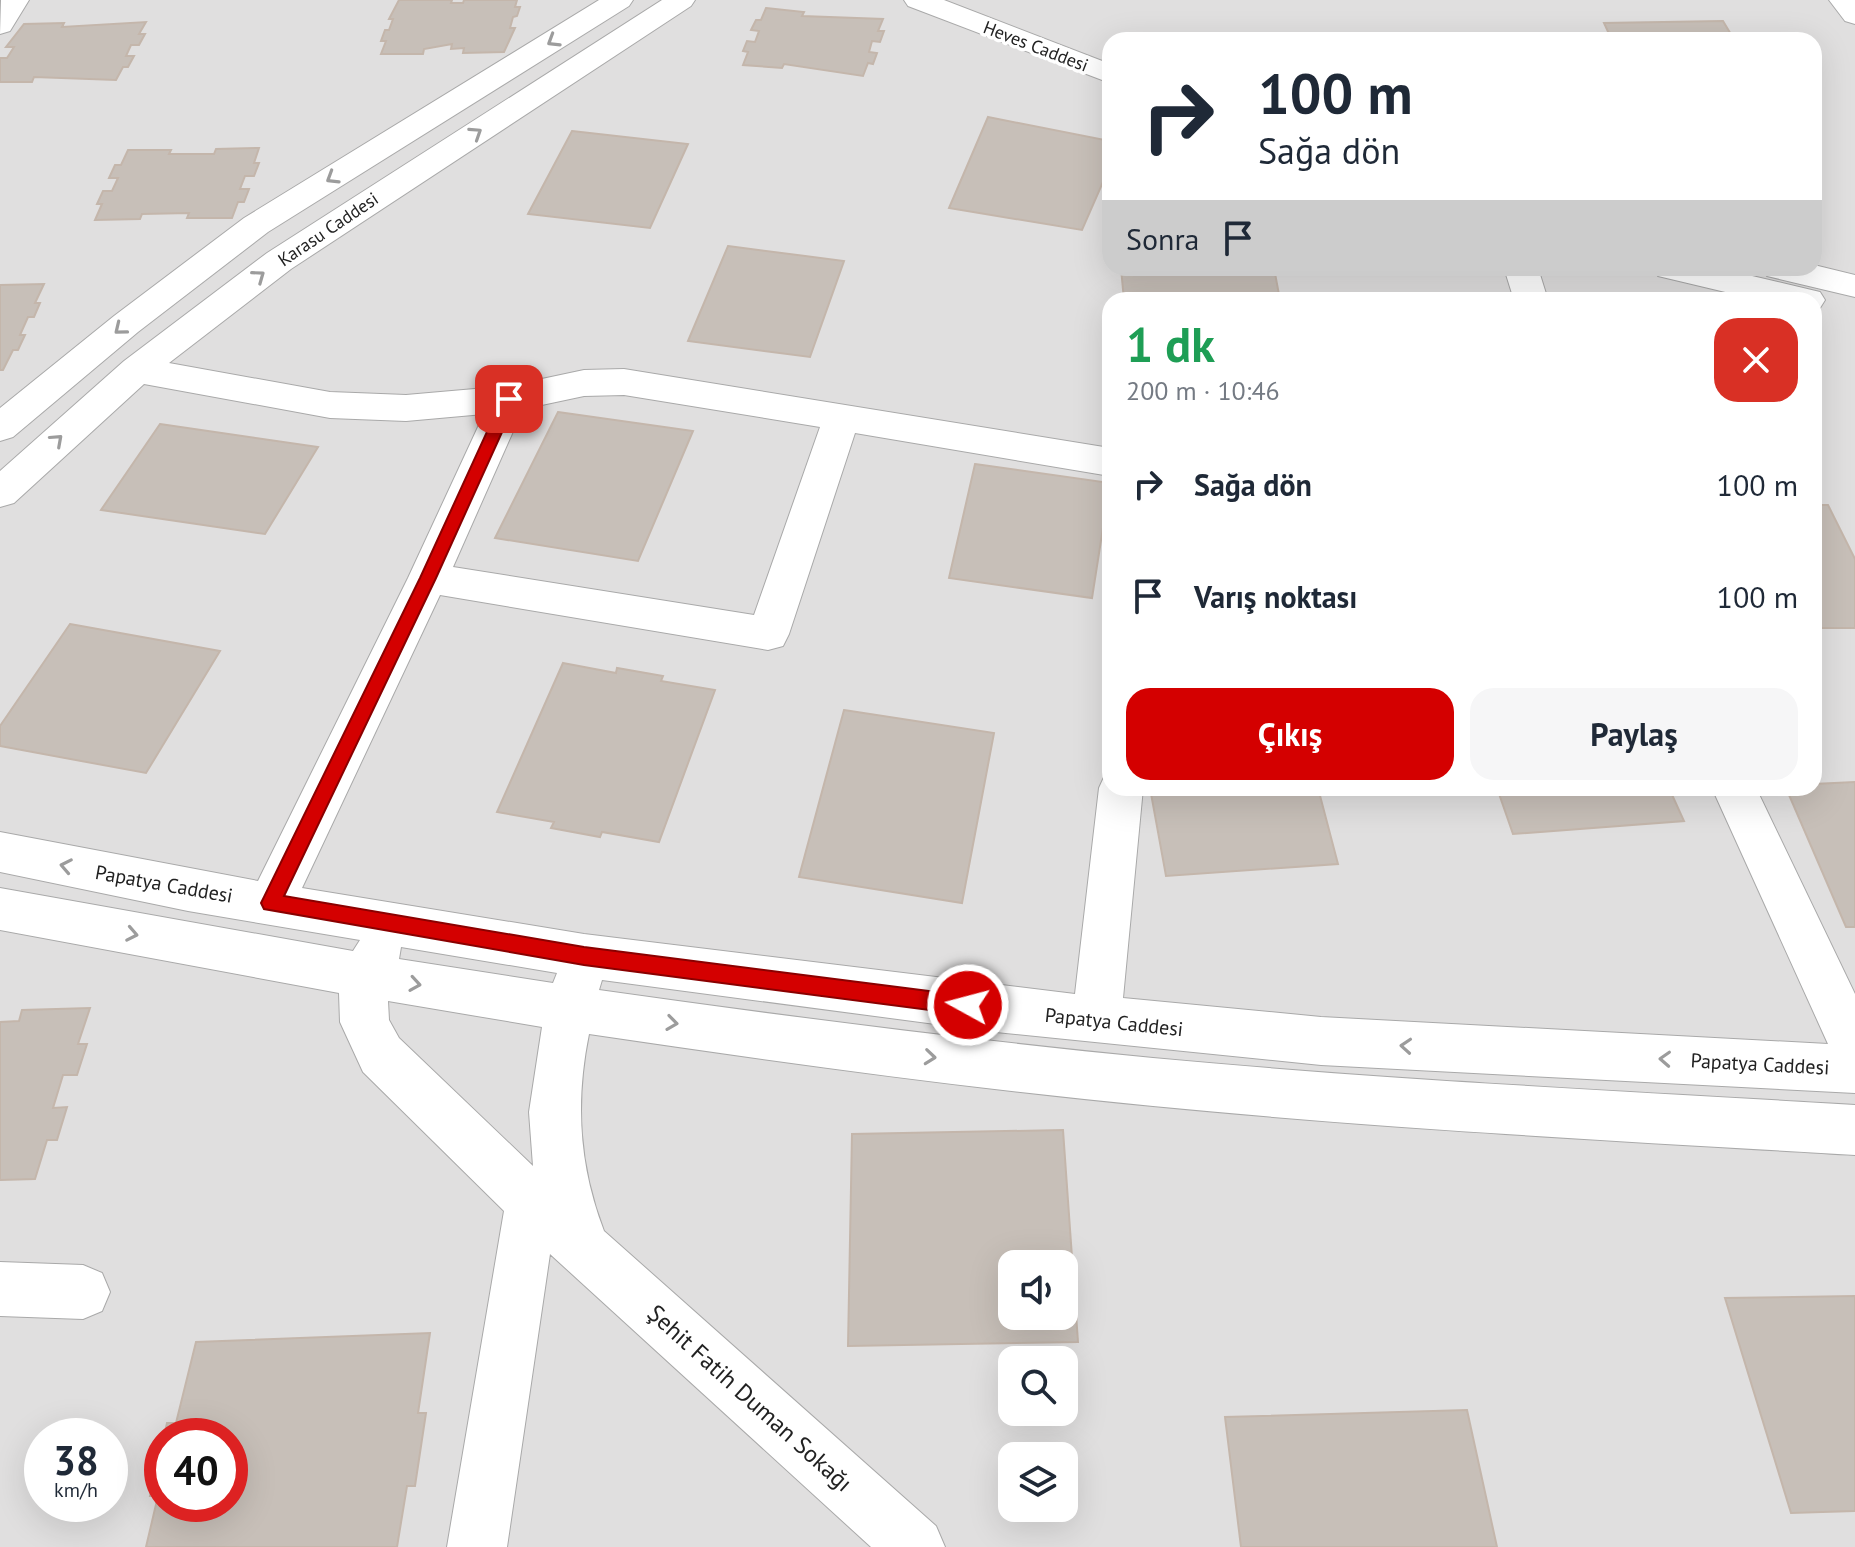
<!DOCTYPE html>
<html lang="tr">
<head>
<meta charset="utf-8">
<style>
	:root { --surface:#fff; --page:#f6f6f7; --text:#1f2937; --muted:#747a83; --accent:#d40000 }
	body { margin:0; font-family:"PT Sans",sans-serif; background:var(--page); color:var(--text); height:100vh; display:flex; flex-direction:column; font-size:30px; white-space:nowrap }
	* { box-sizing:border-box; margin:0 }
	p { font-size:26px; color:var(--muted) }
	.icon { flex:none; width:44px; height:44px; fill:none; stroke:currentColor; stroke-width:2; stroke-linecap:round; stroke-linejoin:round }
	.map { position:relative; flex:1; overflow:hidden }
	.drawer { position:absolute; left:1102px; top:292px; width:720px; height:504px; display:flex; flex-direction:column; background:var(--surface); border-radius:24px; box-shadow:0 8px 32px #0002 }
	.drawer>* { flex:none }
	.banner { position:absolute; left:1102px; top:32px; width:720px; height:244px; border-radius:24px; box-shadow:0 8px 32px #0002; background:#fff; color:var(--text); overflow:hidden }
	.tools { position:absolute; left:998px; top:1250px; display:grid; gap:16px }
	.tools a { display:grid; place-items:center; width:80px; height:80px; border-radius:16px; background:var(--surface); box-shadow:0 8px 32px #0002; font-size:40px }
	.speed { position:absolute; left:24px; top:1418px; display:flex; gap:16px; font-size:40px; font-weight:700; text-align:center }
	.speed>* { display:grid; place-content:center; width:104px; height:104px; border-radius:50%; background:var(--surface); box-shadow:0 8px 32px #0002; line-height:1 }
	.speed small { font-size:20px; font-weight:400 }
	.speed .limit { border:12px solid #d22; background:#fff; color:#111 }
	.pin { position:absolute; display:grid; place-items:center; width:68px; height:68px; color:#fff; margin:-34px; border-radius:16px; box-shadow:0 4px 12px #0006 }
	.me { position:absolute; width:88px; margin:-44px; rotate:277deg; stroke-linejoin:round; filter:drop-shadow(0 0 6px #0008) }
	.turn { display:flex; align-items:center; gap:28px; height:168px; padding:0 24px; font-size:36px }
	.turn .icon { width:104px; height:104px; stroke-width:2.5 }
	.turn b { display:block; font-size:56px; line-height:68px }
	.then { display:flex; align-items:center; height:76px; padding:0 24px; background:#0003; gap:16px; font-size:30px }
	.round { display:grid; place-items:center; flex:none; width:84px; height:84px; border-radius:24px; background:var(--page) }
	.headline { display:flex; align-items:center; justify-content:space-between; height:136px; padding:0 24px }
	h1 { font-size:48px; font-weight:700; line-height:60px; color:#1e9e55 }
	.action { display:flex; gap:16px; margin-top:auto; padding:16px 24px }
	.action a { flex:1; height:92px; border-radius:24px; background:var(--accent); color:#fff; font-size:32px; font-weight:700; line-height:92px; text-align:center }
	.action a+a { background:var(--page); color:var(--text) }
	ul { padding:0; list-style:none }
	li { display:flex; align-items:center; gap:24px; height:112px; padding:0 24px }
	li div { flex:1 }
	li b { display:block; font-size:30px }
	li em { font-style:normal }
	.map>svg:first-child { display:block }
	.residential { fill:#e0dfdf; fill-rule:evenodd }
	.building { fill:#c7bfb8; stroke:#c4b6ab; stroke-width:2; fill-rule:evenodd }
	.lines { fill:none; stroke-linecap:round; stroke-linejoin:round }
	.minor-casing { stroke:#a9a9a9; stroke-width:2 }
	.minor { fill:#fff; fill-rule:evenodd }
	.oneway { stroke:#9c9c9c }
	.route { fill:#d40000; stroke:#8a0000; stroke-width:2 }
	.labels { text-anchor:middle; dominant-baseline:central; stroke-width:7; stroke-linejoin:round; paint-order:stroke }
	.far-street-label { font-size:18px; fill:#222; stroke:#fff }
	.street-label { font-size:20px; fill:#222; stroke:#fff }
	.near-street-label { font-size:24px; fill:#222; stroke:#fff }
</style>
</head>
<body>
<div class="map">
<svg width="1855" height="1547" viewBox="0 0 1855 1547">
	<rect width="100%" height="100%" fill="#f2efe9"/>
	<path class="residential" d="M0,0H1855V1547H0ZM1110,40H1814V268H1110ZM1110,300H1814V788H1110ZM1012,1264H1064V1316H1012ZM1012,1360H1064V1412H1012ZM42,1436H110V1504H42ZM162,1436H230V1504H162ZM1012,1456H1064V1508H1012Z"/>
	<path class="building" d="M399,0H452L451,3H463L464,0H517L515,7H520L517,16L513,17L510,28H515L504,52L463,53L464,48L451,49L452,44L424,49L423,54H381L386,41H381L385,30H389L393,19H389Z
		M766,8L804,12L802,16L883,19L878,31H884L880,42L872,41L869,52L877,53L873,64L868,63L863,76L784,64L782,68L743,65L748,52L743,51L747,41L755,42L759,31L751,30L756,20H761Z
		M1723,21L1732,36L1738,40H1608L1607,37L1610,36L1604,23Z
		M146,22L139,34H145L139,45H131L126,56H134L128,67H123L116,80L34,77L32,82H0V58H7L14,47H6L24,24L64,23L62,27Z
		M988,117L1110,141V166L1082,230L949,208Z
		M572,131L688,144L650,228L528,214Z
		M259,148L254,163H259L254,176H245L240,189H249L244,202H238L232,218H187L189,213L142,214L140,219L95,220L102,204H97L103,191H112L118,178H109L115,165H121L128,150H171L169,154H214L216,149Z
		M728,246L844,261L810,357L688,341Z
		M1121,268H1274L1280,300H1124Z
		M44,284L35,303H40L34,317H28L20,335H25L18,350H13L3,370H0V285Z
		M558,412L693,431L638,561L495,538Z
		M160,424L318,447L265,534L101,510Z
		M975,464L1110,483L1092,598L949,578Z
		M1814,505H1828L1855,559V628H1814Z
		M70,624L220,651L146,773L0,746V726Z
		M563,663L616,673L617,668L663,676L661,681L715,690L659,842L602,832L600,837L551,828L554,822L497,812Z
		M844,710L994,733L962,903L799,877Z
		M1855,782V927H1846L1786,788H1814V784Z
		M1150,788H1318L1338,864L1166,876Z
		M1497,788H1669L1684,821L1513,834Z
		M90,1008L78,1044H87L77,1075H63L53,1108L67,1107L57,1140H47L35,1179L0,1180V1022L19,1021L22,1010Z
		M1063,1130L1078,1342L848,1346L852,1134ZM1012,1264H1064V1316H1012Z
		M1855,1296V1511L1791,1513L1725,1298Z
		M430,1333L418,1413H426L415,1486H407L397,1547H146L158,1496H150L162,1446V1504H230V1436H164L167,1423H176L196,1342Z
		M1467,1410L1497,1547H1241L1225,1417Z"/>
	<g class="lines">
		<defs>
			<path id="minor" d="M1,0H29L10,31L0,34Z
				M599,0H633L629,6L268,232L138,332L13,437L0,441V408L114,316L244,218Z
				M662,0H695L691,6L291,269L169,363L330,392L406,395L509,386L584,370L624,369L1110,448V476L855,433L789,634L783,646L768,650L440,595L302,888L584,934L1075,994L1099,788L1105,775L1110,773V788H1143L1123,998L1321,1017L1828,1044L1712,788H1756L1855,994V1093L1321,1065L996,1032L602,980L599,990C783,1016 968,1040 1153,1058C1387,1080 1621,1091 1855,1105V1155C1621,1141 1387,1129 1153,1106C965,1088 777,1062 589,1034C575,1103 579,1166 604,1231L936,1526L945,1547H871L550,1254L507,1547H447L504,1211L363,1072L340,1022L339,993L0,930V888L353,951L360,940L188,911L0,872V832L258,881L408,578L484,414L406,421L330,418L144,384L14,503L0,507V471L124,361L267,253ZM624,395L820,427L754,615L453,567L523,409L584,396ZM401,947L557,973L553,983L399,959ZM388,1001L542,1027L529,1112L533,1166L399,1038L389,1020Z
				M904,0H944L1110,64V83L908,6Z
				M1829,0H1855V24L1845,21Z
				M1814,265L1855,275V297L1767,276L1762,268H1814Z
				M1504,268H1538L1548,300H1514Z
				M1653,268H1718L1820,292L1825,300L1820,308L1814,310V300H1759L1658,276Z
				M0,1262L83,1265L102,1273L110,1292L102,1311L83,1319L0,1316Z"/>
		</defs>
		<use href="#minor" class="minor-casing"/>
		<use href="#minor" class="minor"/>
	</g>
	<defs><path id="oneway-chevron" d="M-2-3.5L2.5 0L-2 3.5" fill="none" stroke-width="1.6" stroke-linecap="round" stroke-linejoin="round" transform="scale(2)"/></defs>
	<g class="oneway">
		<use href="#oneway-chevron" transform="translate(553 41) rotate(148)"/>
		<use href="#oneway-chevron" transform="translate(476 133) rotate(-33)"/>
		<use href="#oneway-chevron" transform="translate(332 178) rotate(148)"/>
		<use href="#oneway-chevron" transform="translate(259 276) rotate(-36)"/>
		<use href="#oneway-chevron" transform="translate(120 329) rotate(141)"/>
		<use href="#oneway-chevron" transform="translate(57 440) rotate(-42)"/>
		<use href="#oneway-chevron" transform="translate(66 866) rotate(-169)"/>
		<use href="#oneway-chevron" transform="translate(132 934) rotate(11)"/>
		<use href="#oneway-chevron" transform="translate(415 984) rotate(9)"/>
		<use href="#oneway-chevron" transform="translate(672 1023) rotate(8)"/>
		<use href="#oneway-chevron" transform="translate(1406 1046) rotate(-176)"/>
		<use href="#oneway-chevron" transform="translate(930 1057) rotate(6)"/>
		<use href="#oneway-chevron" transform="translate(1665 1059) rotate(-177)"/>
	</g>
	<path class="route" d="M509,393L517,399L436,578L284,896L584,947L968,996L975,999L978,1005L975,1012L968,1015L584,965L264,909L261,903L264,897L420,578L502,399Z"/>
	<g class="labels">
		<g class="far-street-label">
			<text transform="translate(1036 46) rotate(21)">Heves Caddesi</text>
			<text transform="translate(328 229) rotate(-34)">Karasu Caddesi</text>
		</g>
		<g class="street-label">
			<text transform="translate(164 884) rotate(10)">Papatya Caddesi</text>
			<text transform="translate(1114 1022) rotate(6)">Papatya Caddesi</text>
			<text transform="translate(1760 1064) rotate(3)">Papatya Caddesi</text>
		</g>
		<g class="near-street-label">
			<text transform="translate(750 1398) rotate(42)">Şehit Fatih Duman Sokağı</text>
		</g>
	</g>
</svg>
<div class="tools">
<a><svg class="icon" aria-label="sound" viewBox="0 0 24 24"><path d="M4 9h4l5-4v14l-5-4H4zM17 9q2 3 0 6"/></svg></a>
<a><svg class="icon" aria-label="search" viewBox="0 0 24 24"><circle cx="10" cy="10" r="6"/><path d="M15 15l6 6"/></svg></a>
<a><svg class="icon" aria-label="layers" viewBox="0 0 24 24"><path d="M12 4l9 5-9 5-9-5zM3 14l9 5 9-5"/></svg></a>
</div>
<div class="speed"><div>38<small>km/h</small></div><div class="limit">40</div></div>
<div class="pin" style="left:509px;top:399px;background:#d93025"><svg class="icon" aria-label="arrive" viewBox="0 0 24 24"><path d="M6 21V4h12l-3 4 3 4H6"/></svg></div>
<svg class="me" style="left:968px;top:1005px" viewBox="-20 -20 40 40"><circle r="17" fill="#d40000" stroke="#fff" stroke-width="3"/><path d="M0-11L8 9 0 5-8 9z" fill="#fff"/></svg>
<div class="banner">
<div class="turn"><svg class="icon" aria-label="right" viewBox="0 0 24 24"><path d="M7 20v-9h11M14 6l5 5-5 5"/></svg><div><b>100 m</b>Sağa dön</div></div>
<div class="then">Sonra<svg class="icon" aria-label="arrive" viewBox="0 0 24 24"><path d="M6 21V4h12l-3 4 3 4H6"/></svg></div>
</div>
<section class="drawer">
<div class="headline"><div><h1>1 dk</h1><p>200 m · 10:46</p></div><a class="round" style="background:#d93025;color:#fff"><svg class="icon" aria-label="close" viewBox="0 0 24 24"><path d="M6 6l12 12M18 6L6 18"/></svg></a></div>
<ul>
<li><svg class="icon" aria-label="right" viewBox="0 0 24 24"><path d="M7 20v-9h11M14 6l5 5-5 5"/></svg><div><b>Sağa dön</b></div><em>100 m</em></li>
<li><svg class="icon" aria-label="arrive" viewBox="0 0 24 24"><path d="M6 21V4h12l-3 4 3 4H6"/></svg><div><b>Varış noktası</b></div><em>100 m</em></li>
</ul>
<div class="action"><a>Çıkış</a><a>Paylaş</a></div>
</section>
</div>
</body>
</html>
